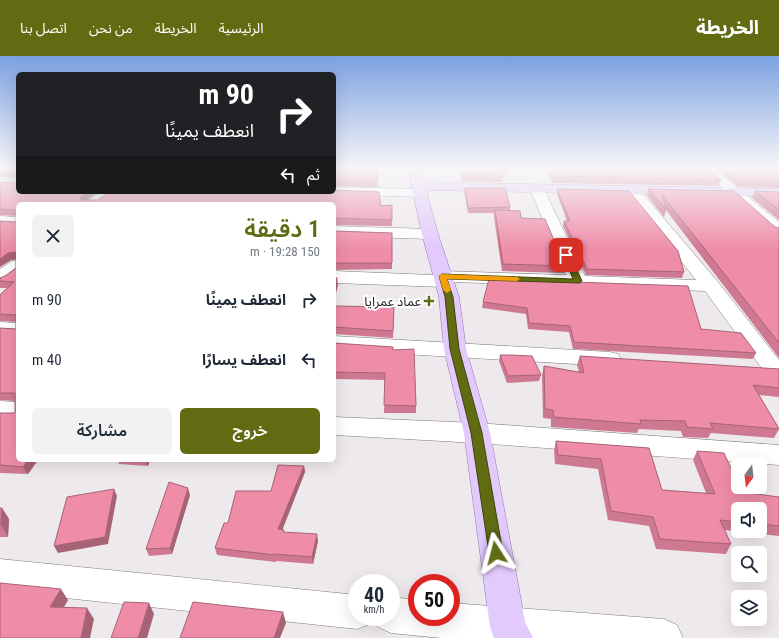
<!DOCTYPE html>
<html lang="ar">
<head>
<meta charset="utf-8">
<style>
	:root { --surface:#fff; --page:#f2f2f3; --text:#1f2937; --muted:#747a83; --accent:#606b12 }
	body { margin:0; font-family:"Roboto Condensed","Noto Sans Arabic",sans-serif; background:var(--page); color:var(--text); direction:rtl; height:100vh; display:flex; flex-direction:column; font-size:15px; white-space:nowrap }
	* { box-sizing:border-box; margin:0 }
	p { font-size:13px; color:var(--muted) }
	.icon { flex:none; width:22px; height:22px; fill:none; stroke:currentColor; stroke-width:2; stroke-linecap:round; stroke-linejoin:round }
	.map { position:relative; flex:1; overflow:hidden; direction:ltr }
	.sheet { position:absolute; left:16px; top:146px; width:320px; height:260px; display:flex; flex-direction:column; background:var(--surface); border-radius:6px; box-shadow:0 4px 16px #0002; direction:rtl }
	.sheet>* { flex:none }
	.guide { position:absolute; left:16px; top:16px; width:320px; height:122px; border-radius:6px; box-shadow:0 4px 16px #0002; direction:rtl; background:#202124; color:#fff; overflow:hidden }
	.needle { width:26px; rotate:195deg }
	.fabs { position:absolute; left:731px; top:402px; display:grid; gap:8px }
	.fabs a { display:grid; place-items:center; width:36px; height:36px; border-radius:6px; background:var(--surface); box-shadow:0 4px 16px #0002; font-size:20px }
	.speed { position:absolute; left:348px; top:518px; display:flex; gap:8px; font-size:20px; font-weight:700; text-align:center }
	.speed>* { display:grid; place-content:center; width:52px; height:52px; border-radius:50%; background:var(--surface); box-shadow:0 4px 16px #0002; line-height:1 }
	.speed small { font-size:10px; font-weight:400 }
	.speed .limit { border:6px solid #d22; background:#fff; color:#111 }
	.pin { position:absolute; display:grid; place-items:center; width:34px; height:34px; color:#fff; margin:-17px; border-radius:8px; box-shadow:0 2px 6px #0006 }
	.me { position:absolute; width:44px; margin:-22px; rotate:351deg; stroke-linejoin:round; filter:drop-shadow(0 0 3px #0008) }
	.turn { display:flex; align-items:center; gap:14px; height:84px; padding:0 16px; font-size:18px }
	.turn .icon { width:52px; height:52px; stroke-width:2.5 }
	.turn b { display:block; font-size:28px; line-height:34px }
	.then { display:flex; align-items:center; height:38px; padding:0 16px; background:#0003; gap:8px; font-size:15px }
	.round { display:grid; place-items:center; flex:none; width:42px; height:42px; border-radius:6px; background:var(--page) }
	.head { display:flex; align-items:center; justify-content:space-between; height:68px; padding:0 16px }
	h1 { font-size:24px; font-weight:600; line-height:30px; color:var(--accent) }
	.action { display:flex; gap:8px; margin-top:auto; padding:8px 16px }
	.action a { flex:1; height:46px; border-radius:6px; background:var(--accent); color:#fff; font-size:16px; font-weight:600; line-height:46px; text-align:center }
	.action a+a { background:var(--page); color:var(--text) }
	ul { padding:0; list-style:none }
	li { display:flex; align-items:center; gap:12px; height:60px; padding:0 16px }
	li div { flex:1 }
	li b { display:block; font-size:15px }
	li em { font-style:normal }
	header { display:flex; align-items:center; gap:24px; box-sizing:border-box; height:56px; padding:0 20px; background:var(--accent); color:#fff }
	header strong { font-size:19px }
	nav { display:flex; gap:22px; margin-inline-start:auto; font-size:14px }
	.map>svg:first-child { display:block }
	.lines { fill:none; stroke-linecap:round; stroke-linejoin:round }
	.minor-casing { stroke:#7d797c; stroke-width:1 }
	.major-casing { stroke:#9176af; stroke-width:1 }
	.minor { fill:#fff; fill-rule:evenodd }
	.major { fill:#e2cafd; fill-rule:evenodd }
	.wall { fill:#ce7991; fill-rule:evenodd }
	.shaded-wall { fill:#a76376 }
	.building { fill:#ef8da9; stroke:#a76376 }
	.route { fill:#606b12; stroke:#3e460c }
	.slow { fill:#f59e0b }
	.poi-dot { fill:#606b12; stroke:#fff; stroke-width:1.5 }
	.labels { text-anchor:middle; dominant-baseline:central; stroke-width:4; stroke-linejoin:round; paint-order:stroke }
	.poi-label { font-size:13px; fill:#1f1d1f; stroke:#fff; text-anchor:end }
</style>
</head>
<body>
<header>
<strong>الخريطة</strong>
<nav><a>الرئيسية</a><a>الخريطة</a><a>من نحن</a><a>اتصل بنا</a></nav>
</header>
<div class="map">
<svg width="779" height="582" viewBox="0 0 779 582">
	<rect width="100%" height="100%" fill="#eee9ed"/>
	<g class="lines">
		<defs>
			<path id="minor" d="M700,112H713L779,166V179L773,177Z
				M537,129L542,130L544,133L585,220L696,224L625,134L627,131H637L718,226L779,304V319L774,320L766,318L705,235L453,226L451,229L444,231L334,227V215L433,219L436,216L442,215L566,219L530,133L532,130Z
				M334,131L420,133L425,134L427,137L425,140L420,141L329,138L328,136H334Z
				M100,136H117L100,148H83Z
				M0,160L18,161V171L0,170Z
				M334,170L430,173L436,175L438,178L436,181L430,183L334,180Z
				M18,204V217L7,226L0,228V213L12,205Z
				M0,266L18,267V279L0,278Z
				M334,280L610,296L618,298L621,303L618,308L610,310L334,294Z
				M0,345L18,346V364L0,363Z
				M334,361L477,367L779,389V409L477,387L334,379Z
				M0,503L357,539V561H373L370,568L357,573L0,535Z
				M391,541L417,544V561H451V547L664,563L677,569L683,582H441L391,577L378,571L374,561H391Z"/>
			<path id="major" d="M408,112H420L424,126L779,133V141L426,134L438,178L459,241L466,293L490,377L525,566L533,582H494L490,571L464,377L444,293L439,241L422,178Z"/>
		</defs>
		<use href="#minor" class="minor-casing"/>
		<use href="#major" class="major-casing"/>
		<use href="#minor" class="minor"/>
		<use href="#major" class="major"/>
	</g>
	<path class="wall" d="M0,112H18V136H97L87,144H98L110,136H334V134L379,136L381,150L392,149V170L334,169V148H18V404H38L28,418L0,417V357H15V345L0,344V272L16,273V266L0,265V239L7,232H0V222L5,220L16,212V203L11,204L0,211V165L16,166L17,160L0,159V126L17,127V122L0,121Z
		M334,112L378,125V131L334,130Z
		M460,112H509L508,117H503L502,126L462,125Z
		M547,112H707L721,124L718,130L552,127Z
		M715,112H779V132L738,131Z
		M465,132L510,151V155L521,162L565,210L564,217L502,215L494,161V157H468L464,136Z
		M557,133L684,216L682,222L586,219L563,170L564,165H567L557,138Z
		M648,133L779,172V302L666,154L664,161L647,140Z
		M755,135L779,136V164L752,142Z
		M334,175L392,177V213L334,214Z
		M483,246L701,273L756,297L753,303L573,293L569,276L528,273L526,258L482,252Z
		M334,250L394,251L393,282L334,278Z
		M334,287L393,294L416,350V357H384L385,324L334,323Z
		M500,299L541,319L539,325L507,327L499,305Z
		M580,300L779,313V341L759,339L779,372V373L774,382L711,377L708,382L683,381L681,375L639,373L637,377L551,371V363L543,362L542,319L544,310L579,316L577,309Z
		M556,385L649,392L662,434L706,437L693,404L697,395L742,436L779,441V480L725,474L731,488L726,498L656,493L649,470L608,464L598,413L555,408L554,394ZM738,453H760V475H738Z
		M118,404H150L148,410L119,408Z
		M304,410L305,416L282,473L284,476L318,485L313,508L276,505V506L217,499L215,492L271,435Z
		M190,439L172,498L149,500L146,493Z
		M0,452H2L9,463L8,481H0Z"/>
	<path class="shaded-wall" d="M88,136H97L82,148L80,142Z
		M16,196L18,203L11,204L0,211V203L8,197Z
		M337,222L338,229L334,246V237Z
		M28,404H38L28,418L23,411Z
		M145,404H150L148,410Z
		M304,410L305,416L280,480L278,473Z
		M188,432L190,439L172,498L170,492Z
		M114,433L117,440L108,488L58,497L54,490Z
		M2,452L9,463L8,481L1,469Z
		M317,478L318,485L313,508L312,501Z
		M61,533L68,544L58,562L50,551Z
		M149,547L154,558L147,582H138Z
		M87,552L94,563L90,582H81Z
		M283,556L286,567L280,582H274Z"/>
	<path class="building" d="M0,112H18V136H88L80,142L81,144H98L110,136H334V134L379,136L381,150L392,149V164L334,162V148H18V404H28L23,411L0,409V357H15V337H0V272L16,273V259L0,258V239L14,226L0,225V222L5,220L16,212V196L8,197L0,203V165L16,166L17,154L0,153V126L17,127V117L0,116Z
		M334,112H377L378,125L334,124Z
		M462,112H502L503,117L463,116Z
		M550,112H707L721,124L554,120Z
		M725,112H779V125L741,124Z
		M465,132H505L510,151L468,152Z
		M557,133L629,135L678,195L684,216L587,213L564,165H570Z
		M648,133L734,135L775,171L779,172V287L662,139L666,153Z
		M755,135L779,136V154Z
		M495,154L520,155L521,162L545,163L565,210L503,208Z
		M334,175L392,177V207H334Z
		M334,221L337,222L334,237Z
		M489,223L688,230L701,273L741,277L756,297L574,286L570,270L529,267L527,252L483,246Z
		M334,250L394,251L393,275L334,271Z
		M334,287L393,291V294L414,293L416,350L384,349L385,317L334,316Z
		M500,299H510L532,300L541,319L508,320Z
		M580,300L779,313V332L753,329L779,373L710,367L713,373L687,371L685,365L640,364L641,368L554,361L553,354L545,353L544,310L584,317Z
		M556,385L649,392L662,434L715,438L697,395L724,397L738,428V431H739L742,436L779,441V470L760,468V453H738V466L720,464L731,488L660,483L653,461L611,455L601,403L558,399Z
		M278,409L304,410L278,473L284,474L283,476L317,478L312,501L275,498V499L215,492L224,467H228L236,435H271Z
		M169,426L188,432L170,492L146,493Z
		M114,433L105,481L54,490L67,441Z
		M0,452H2L1,469H0Z
		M0,527L61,533L50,551L87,552L81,582H0Z
		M124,546L149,547L138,582H111Z
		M193,546L283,556L274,582H180Z"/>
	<linearGradient id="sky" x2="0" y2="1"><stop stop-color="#7ba1e1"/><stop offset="0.58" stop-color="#f7f5f7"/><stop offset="1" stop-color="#f7f5f7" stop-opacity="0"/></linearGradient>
	<rect width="779" height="193" fill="url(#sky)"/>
	<path class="route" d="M564,197L570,199L582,225L580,227L447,223L453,241L459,293L482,377L503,497L501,501L496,503L491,501L489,497L471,377L450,293L445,241L439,220L442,218L573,223L563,199Z"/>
	<path class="slow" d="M440,218L517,221L520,223L517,225L447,223L451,234L447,237L443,234L439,220Z"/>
	<path class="poi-dot" d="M427 239h4v4h4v4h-4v4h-4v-4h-4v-4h4z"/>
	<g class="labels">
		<g class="poi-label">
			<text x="421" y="245">عماد عمرايا</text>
		</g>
	</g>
</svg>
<div class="fabs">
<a><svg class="needle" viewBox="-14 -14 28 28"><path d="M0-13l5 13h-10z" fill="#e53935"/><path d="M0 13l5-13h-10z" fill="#747a83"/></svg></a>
<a><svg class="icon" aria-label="sound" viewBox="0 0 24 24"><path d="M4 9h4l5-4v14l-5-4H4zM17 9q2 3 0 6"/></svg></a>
<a><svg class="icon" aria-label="search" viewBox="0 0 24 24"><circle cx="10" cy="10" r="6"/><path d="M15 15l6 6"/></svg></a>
<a><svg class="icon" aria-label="layers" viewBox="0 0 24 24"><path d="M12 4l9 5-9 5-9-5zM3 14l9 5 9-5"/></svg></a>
</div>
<div class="speed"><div>40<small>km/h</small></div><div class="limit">50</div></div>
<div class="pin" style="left:566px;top:199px;background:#d93025"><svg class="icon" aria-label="arrive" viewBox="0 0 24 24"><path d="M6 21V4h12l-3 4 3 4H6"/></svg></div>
<svg class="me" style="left:496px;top:497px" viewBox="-20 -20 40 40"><path d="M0-17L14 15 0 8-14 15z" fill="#606b12" stroke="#fff" stroke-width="4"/></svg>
<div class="guide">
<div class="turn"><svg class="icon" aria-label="right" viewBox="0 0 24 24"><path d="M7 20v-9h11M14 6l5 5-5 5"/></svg><div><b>90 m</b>انعطف يمينًا</div></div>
<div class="then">ثم<svg class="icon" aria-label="left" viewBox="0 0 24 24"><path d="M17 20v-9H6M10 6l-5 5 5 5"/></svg></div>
</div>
<section class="sheet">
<div class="head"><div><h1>1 دقيقة</h1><p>150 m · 19:28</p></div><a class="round"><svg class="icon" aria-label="close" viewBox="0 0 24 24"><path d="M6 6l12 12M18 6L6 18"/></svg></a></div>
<ul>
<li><svg class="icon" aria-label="right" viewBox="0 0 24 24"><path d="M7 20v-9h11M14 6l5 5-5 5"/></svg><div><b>انعطف يمينًا</b></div><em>90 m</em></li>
<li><svg class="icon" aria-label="left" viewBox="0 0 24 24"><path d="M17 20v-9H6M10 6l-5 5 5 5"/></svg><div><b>انعطف يسارًا</b></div><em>40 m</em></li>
</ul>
<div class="action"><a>خروج</a><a>مشاركة</a></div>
</section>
</div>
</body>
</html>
